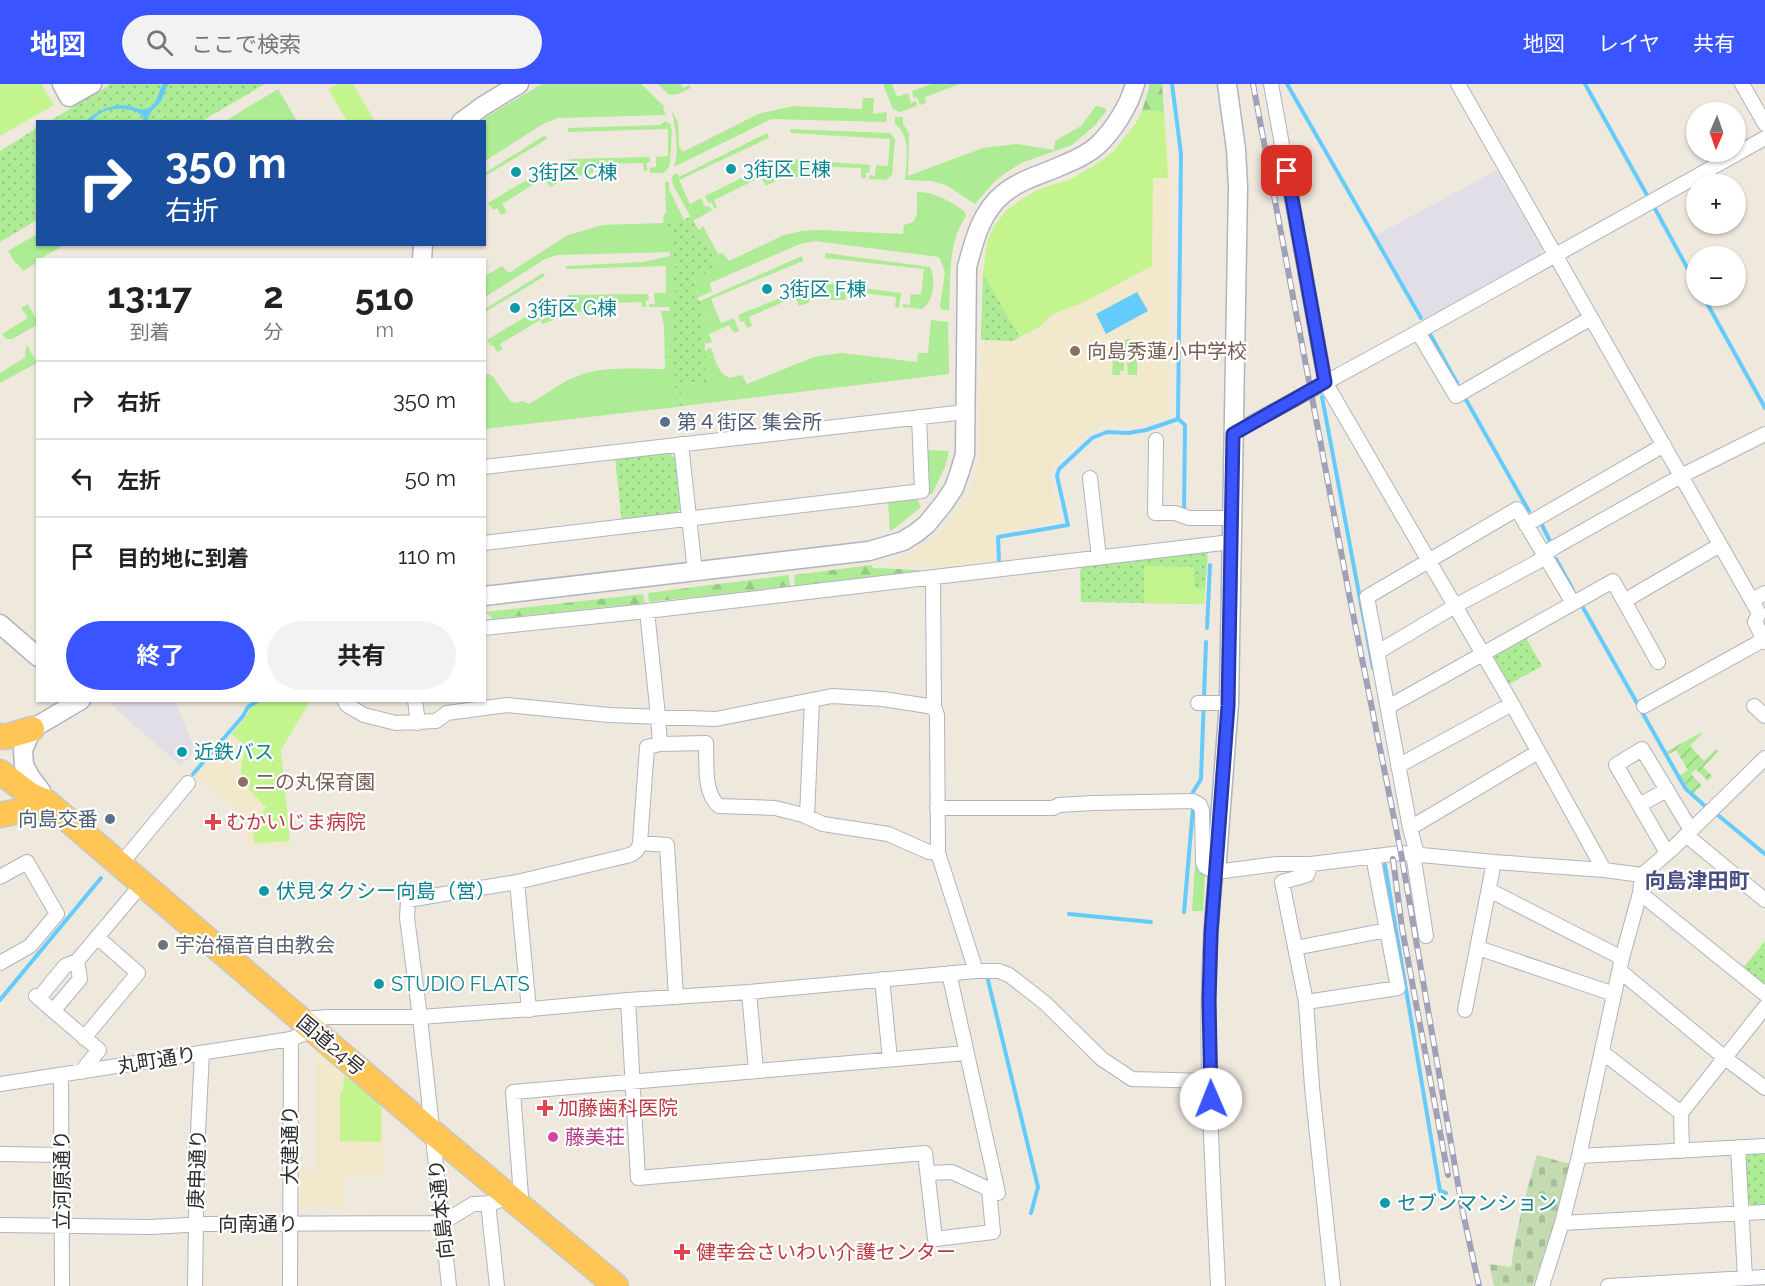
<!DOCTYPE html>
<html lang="ja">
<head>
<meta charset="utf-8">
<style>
	:root { --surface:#fff; --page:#f2f2f2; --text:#222; --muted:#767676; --line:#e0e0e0; --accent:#3a54ff }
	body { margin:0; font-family:Raleway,"Noto Sans JP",sans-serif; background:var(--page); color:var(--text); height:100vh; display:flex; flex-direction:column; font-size:22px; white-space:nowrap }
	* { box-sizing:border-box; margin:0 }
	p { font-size:20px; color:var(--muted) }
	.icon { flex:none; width:33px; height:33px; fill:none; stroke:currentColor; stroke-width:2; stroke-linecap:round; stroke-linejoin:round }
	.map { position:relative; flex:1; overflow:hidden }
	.details { position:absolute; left:36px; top:174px; width:450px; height:444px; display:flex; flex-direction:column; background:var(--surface); border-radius:0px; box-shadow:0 2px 4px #0004 }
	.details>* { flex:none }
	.top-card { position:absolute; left:36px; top:36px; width:450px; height:126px; border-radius:0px; box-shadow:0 2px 4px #0004; background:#1a4fa0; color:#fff; overflow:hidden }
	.needle { width:39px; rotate:182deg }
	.buttons { position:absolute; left:1686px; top:18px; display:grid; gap:12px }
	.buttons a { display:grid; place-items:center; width:60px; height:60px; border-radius:50%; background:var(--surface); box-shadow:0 2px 4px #0004; font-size:30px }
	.pin { position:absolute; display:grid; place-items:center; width:51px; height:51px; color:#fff; margin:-26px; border-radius:12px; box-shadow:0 3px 9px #0006 }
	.me { position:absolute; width:66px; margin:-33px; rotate:359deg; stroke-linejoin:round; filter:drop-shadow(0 0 4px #0008) }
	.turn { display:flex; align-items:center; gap:21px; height:126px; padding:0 30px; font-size:27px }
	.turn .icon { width:78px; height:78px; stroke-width:2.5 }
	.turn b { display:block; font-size:42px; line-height:51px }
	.eta { display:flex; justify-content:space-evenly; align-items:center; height:102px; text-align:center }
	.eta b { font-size:36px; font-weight:700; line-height:42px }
	.cta { display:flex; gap:12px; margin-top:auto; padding:12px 30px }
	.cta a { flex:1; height:69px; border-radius:36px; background:var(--accent); color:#fff; font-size:24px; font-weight:700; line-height:69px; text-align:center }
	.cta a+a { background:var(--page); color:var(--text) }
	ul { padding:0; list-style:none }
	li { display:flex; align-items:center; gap:18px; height:78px; padding:0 30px; border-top:2px solid var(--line) }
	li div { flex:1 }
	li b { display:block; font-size:22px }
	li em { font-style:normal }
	header { display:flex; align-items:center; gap:36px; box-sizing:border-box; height:84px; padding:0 30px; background:var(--accent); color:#fff }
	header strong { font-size:28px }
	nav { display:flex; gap:33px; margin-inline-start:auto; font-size:21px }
	.search { width:420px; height:54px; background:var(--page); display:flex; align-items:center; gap:15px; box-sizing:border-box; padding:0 21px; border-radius:33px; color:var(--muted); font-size:22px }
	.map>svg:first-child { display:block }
	.industrial { fill:#e1dee7 }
	.education { fill:#f2e8cb }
	.grass { fill:#adeb94 }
	.forest { fill:url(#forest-firs) }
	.cemetery { fill:url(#cemetery-stones) }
	.park { fill:url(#park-dots) }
	.garden { fill:url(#garden-furrows) }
	.pitch { fill:#c3f48e }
	.water { fill:#65cbfc }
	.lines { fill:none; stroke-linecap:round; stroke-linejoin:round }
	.stream { stroke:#65cbfc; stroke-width:4 }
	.minor-casing { stroke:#b1b3c1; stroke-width:16 }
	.tertiary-casing { stroke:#b1b3c1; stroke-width:21 }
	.trunk-casing { stroke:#c8c8c8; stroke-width:27 }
	.minor { stroke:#fff; stroke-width:14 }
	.tertiary { stroke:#fff; stroke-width:18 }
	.trunk { stroke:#ffc555; stroke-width:24 }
	.rail-casing { stroke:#9fa1b8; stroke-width:6 }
	.rail { stroke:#fff; stroke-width:4; stroke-dasharray:11; stroke-linecap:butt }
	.route-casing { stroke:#2637a6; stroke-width:15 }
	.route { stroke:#3a54ff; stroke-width:10 }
	.culture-dot { fill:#0f9aa8; stroke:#fff; stroke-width:2 }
	.education-dot { fill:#8d6e63; stroke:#fff; stroke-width:2 }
	.service-dot { fill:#5c6f8a; stroke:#fff; stroke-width:2 }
	.health-dot { fill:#e0444e; stroke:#fff; stroke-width:2 }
	.worship-dot { fill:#6b7280; stroke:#fff; stroke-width:2 }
	.hotel-dot { fill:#d1479c; stroke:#fff; stroke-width:2 }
	.labels { text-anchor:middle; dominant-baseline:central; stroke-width:4.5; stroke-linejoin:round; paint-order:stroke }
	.culture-label { font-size:20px; fill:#0d838f; stroke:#fff; text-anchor:start }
	.education-label { font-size:20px; fill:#785e54; stroke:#fff; text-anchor:start }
	.service-label { font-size:20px; fill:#4e5e75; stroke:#fff; text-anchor:start }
	.health-label { font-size:20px; fill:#be3a42; stroke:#fff; text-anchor:start }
	.worship-label { font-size:20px; fill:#5b616d; stroke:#fff; text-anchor:start }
	.street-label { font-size:20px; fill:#2c2c2c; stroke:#fff }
	.hotel-label { font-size:20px; fill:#b23c85; stroke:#fff; text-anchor:start }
	.neighbourhood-label { font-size:21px; font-weight:bold; fill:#474e82; stroke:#fff }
</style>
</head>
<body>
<header>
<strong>地図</strong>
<div class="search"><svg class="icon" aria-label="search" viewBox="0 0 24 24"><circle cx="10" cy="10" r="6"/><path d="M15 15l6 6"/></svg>ここで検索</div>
<nav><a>地図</a><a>レイヤ</a><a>共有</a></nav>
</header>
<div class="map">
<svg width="1765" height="1202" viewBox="0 0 1765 1202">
	<defs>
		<pattern id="forest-firs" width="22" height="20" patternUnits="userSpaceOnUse" patternTransform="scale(1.5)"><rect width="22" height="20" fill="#adeb94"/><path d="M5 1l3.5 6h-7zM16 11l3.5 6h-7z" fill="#95ca80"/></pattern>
		<pattern id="cemetery-stones" width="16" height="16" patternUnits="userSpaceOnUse" patternTransform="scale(1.5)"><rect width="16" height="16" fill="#c4dbb2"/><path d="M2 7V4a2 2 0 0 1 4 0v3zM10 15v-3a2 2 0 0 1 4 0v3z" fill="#a9bc99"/></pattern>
		<pattern id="park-dots" width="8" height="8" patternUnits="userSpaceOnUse" patternTransform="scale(1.5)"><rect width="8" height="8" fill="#adeb94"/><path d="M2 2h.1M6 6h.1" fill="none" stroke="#95ca80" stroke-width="1.8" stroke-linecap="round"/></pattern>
		<pattern id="garden-furrows" width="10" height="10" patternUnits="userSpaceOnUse" patternTransform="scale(1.5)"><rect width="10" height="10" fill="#adeb94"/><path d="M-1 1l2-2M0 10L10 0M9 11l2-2" fill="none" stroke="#95ca80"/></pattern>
	</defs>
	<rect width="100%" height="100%" fill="#efe8dd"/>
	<path class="industrial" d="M1497,86L1542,165L1540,171L1424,236L1375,152Z
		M111,617H175L195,666L181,682L108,618Z"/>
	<path class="education" d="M1142,27L1164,28L1171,76L1169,334L1131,342L1105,339L1089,347L1053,383L1050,393L1058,433L1056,437L993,449L994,478L940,485L938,479L924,482L884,480L899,475L914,467L926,459L943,445L964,421L971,405L978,382L980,363L983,189L987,158L994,142L1006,127L1022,115L1039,105L1069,96L1092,83L1113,68L1135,40Z
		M261,617H310L281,666L290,767H281L280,761L246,763L244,743L249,736L196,692L248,630L250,623Z
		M317,965L382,1018L385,1094H344L345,1122H297L298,1087H316Z"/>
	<path class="grass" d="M542,0H641L665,23L663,24L666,31L558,34L543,40L485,77L484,38L480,37Z
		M658,0H681L683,4L689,1L691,4L678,10L669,11Z
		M883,0H892L897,13L908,9L911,19L916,17L917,22L900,28L893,25Z
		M932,0H960L925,13L926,19L920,21L917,13L914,14L912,7Z
		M278,5L297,37H228L227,36Z
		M863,14H874L873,30L887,28L886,38L771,35L674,83C680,65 675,45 672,27L678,38L679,62L683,68L758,30L793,22L862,25Z
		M1096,22L1105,24L1106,28L1094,42L1072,61L1021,79L1004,90L993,99L975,120L946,101L931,97L905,96C906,77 912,52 895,40V33H903V40L909,50L908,92L983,64L1017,60L1054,66L1055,57L1081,42Z
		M665,37L670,40L672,46L670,78L669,83L664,89H650V84L656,83V73L668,72V45L568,48V44L660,41Z
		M790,45L890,49L895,55L892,91L886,96L869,95V91L875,92L876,81L888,82L890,55L791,49Z
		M767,49L769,54L679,96L690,120L701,114L705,123L709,122L712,126L693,137L673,101L672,92L678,89L679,93Z
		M545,51L547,55L485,92V89Z
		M650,73V78L647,79V87H644L643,79L593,80V89L580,92L573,87L569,75Z
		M789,75L870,81L869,89H866V94H861V84L809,82L808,93H796L792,91Z
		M774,78L777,93L774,98L766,102L761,93L714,116L717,124L715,125L711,118L708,119L705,112Z
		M555,79L559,92L557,99L550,103L544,94L502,120L507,128L501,131L497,124L493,126L488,119Z
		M665,98H669V105L684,136H671L670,168L557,171L545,175L485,213V192L502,182L509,189L568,151L603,141L663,139L664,130L666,129Z
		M917,108C936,108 949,117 964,127L966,132C947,160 951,195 949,226H942L940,222L945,188L939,173L815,157L800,160L710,199L712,207L697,214L695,194L717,183C713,174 711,165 707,156H704L699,146L703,142L718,170L723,169L729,177L784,151L802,147L819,146L903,150L904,141L913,138L917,130Z
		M37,150L38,160L64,161L38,176L36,179L23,187L18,180H16L8,167Z
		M825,169L930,183C936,195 934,218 922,225L903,223V220L910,221L911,210L921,211L924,185L825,174Z
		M670,172H674L675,185L672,189V201L675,204V211L670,215V223H649V220H655L654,209H666V182L566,185V182L643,178Z
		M802,172L803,177L711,215L721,239L734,234L739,247L734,249L729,241L709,250L712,258L706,260L704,258L703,237L705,232L700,217Z
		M543,189L545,192L485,228V225Z
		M824,199L901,209L899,224L895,223L896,213L847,207L845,216H830L826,213Z
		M810,202L811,214L808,219L799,222L795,213L749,233L752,242L747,244L744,237L741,238L738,231Z
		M648,210L649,216L645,217L646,223H642L641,218L593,220V226L574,229L571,224L567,211Z
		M553,216L558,234L543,240L540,236L500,260L503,265L497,268L493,261L491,262L487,256Z
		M28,220L37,237V241L12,255H6L2,250L28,234L21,224Z
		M662,227H670L669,279L674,283L676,323L485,345L484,290H489L493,293L511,318L515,319L523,317L529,320C542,313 555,303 568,296C598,281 632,285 665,285L664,242L661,229Z
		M931,236L948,238L949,290L682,322L680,299L698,298L708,294L705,292V267L709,264H711C715,275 718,290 730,294L742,291L747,300L814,273L841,269L917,278L918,269H928Z
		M1129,254C1137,266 1138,276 1137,291H1128L1127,274L1120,259Z
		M27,261L37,279L0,299V289L26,273L25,269Z
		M1113,263L1116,266L1118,264L1124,278V287H1120V291H1112L1113,279L1107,266Z
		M925,366L949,367L945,383L932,410H926Z
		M917,415L921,423L899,441L890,447L888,418Z
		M1198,736L1205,789L1203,827H1192Z"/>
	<path class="forest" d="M1150,0H1162L1164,28L1142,27Z
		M871,481L873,484L919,486V487L795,502L794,491Z
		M789,491L790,502L649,518L648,509Z
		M643,510L645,519L493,535L486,528Z"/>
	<path class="cemetery" d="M1537,1071L1570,1080L1557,1132L1533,1202H1494L1489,1180L1511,1183C1516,1145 1526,1108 1537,1071Z"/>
	<path class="park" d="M111,0H265L202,37L48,38Z
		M37,44V136L0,158V67Z
		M691,132L704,156H707L717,183L695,194L697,214L700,217L705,233L703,237L705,267V292L711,297V301L703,303L698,298L680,299L682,322L676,323L674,283L669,279L670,215L675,211V204L672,202V189L675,185L674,173L670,172V150L666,147L667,140L670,136H684Z
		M983,189L1020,253L1013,257L981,256Z
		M667,367L676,375L680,425L675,433L622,439L615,373Z
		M1208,467L1204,520L1081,518L1080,486L1086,480Z
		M1525,552L1542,582L1508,601L1493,576L1496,568Z
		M1765,857V902L1743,884Z
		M1765,1066V1121H1753L1746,1118L1743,1074L1750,1067Z"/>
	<path class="garden" d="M1700,649L1702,650L1690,662L1704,677L1716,665L1718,667L1703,683L1712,692L1708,697L1696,685L1691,690L1702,702L1697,706L1695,705L1696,707L1694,710L1679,692L1688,686L1676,666L1667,671L1666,668Z"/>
	<path class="pitch" d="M0,0H41L54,21L0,52Z
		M337,0H353L375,37H347L328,5Z
		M1142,27L1164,28L1168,94H1153L1152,182L1082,219L1053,230L1039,243L1020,253L983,189L987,158L994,142L1006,127L1022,115L1039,105L1069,96L1092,83L1113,68L1135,40Z
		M1144,482L1194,483V504L1205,505L1204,520L1144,519Z
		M261,616L310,617L281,666L290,757L254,759L253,739L267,723L263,721C255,711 239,698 241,684C242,676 245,669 245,661L232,650L248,630L250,623Z
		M344,992L381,1018V1058L340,1057V1008H343Z"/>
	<path class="water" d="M163,0H169C165,5 165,9 162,15C157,25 151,23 147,37H142L144,33C135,23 110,22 99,30C96,32 94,35 92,37H86C98,26 114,19 130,22C137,24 142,28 149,24C160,17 157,9 163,0Z
		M1137,208L1148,227L1106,250L1096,230Z"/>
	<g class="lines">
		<path class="stream" d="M1287,0L1421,234
			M1585,0L1647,111
			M1653,121L1696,200
			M1703,212L1765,324
			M1430,250L1457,299
			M1322,313L1373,584
			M1465,314L1529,427
			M1178,335L1185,341L1184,428
			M1542,441L1550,457
			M1556,475L1573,506
			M999,479L998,453L1068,441L1057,392L1059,385L1092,354L1107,348L1128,349L1146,346L1178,335L1181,70L1172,0
			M1581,520L1681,697L1686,705L1706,723
			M1207,544L1210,481
			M193,690L243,632L248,623L259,616
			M1193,708L1201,695L1206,558
			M1719,732L1765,770
			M1385,781L1440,1107L1446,1109
			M1184,828L1193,724
			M1069,830L1151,838
			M987,892L1038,1103L1031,1129
			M0,916L101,794"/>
		<defs>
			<path id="minor" d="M1271,0L1325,298L1512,620L1604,786
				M1458,0L1759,529L1755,538L1765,558
				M1742,0L1765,40
				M1418,248L1456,312L1591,234
				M1233,349L1418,248L1765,54
				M1156,356L1155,429H1175L1189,434H1232
				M681,360L695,488
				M484,383L965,328
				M1090,394L1099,474
				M1526,441L1664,361
				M484,459L922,407L919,333
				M933,494L934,623L937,631L938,769L976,887
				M1752,516L1765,509
				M1624,517L1720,461
				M647,527L658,632L660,660
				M484,544L647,527L1231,458
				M1378,568L1455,522L1539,477L1544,470L1555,463L1681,392L1765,350
				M344,616L347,621L364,631L396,639L436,637L447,629L507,621L609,631L716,635L832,612L883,615L934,623
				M415,616L418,639
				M1198,619H1229
				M1644,622L1763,556
				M1754,622L1765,632
				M1388,623L1613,497L1658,578
				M1398,682L1512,620
				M1639,721L1667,706
				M937,724H1053L1059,721L1093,719L1193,717L1200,721L1202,727L1203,778L1205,783L1216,788L1277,780H1311L1401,769L1494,778L1604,786L1642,791L1672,765L1765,674
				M807,733L812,616
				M1410,744L1538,668
				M1686,751L1765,816
				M1667,769L1616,681L1642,665L1691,746
				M1413,770L1426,852
				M1417,770L1410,744L1367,513L1517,425L1573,519
				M1311,780L1307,791L1282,798L1306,918L1312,1003L1333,1202
				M120,781L188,699
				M1216,788C1201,925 1212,1065 1218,1202
				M0,793L27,778L57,830L30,862L0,879
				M517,798L529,926
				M1489,806L1622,874
				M1640,809L1765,910
				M1295,864L1387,846
				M1478,864L1614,910
				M1620,887L1725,974L1765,1004
				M949,889L998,1109
				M882,895L890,975
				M749,908L756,986
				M36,912L99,966L81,988
				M676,913L667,761L640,759L647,663L660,660L706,659C707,678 703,709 719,722L775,724L803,731L823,740L888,750L929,768L938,769
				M39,914L65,882L77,877
				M628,916L638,1094L925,1069L935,1155L993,1148L989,1105
				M1306,918L1398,904L1373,772
				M1465,926L1494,778
				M53,927L80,895L77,877L142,800
				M300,935L329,933H420L531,925L628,916L749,908L976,887H999L1009,891L1045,919L1102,975L1132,995L1210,997
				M84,954L138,889L97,853
				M1602,968L1681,1029L1765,923
				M61,991L62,1202
				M0,1000L291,955L313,946
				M1681,1029L1682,1067
				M1738,1063L1745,1194
				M0,1070L62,1071
				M1579,1072L1765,1062
				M929,1089L952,1088L997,1109
				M517,1118L521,1112L513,1008L966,969
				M488,1119L497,1202
				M1562,1139L1765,1128
				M0,1141L150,1143L206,1140L442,1139L473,1120L493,1119L509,1112
				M195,1202L197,1068L202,969
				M290,1202L291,955
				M449,1202L420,933L407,834L408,816L517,798L622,773C631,771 638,769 640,759
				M1542,1202L1562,1139L1579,1072L1622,874L1640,809L1642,791
				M1608,1202L1765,1193"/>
			<path id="tertiary" d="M62,0L69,13L92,0
				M461,38L483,22L519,0
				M422,176L423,160
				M484,512L869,467L903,457L916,449L927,440L944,419L954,404L960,387L965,370L967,183C974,157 981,128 1003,110C1021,95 1044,90 1065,80C1075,76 1089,69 1097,62C1114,46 1129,22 1135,0
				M0,540L38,573
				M41,707L31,694L24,681L23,666L32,645L81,616
				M1216,788L1229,619L1238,103L1236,65L1227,0"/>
			<path id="trunk" d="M0,652L5,653L32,645
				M0,688L32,712L47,718L432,1048L616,1202
				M0,731L25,726L54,732"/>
		</defs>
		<use href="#minor" class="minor-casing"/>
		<use href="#tertiary" class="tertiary-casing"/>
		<use href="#trunk" class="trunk-casing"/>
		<use href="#minor" class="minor"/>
		<use href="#tertiary" class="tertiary"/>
		<use href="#trunk" class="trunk"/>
		<defs>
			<path id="rail" d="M1253,0L1349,510L1401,769L1463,1129L1479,1202
				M1393,775L1402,844L1448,1091"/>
		</defs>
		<use href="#rail" class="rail-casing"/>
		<use href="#rail" class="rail"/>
	</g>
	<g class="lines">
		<defs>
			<path id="route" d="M1211,1015L1209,916L1211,849L1228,622L1233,350L1325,298L1287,87"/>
		</defs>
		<use href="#route" class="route-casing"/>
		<use href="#route" class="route"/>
	</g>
	<g class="culture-dot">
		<circle cx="731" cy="85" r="6"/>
		<circle cx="516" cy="88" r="6"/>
		<circle cx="767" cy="205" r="6"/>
		<circle cx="515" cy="224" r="6"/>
		<circle cx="182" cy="668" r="6"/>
		<circle cx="264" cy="807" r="6"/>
		<circle cx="379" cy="900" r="6"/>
		<circle cx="1385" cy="1119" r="6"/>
	</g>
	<g class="education-dot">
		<circle cx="1075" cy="267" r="6"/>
		<circle cx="243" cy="698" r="6"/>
	</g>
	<g class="service-dot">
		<circle cx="665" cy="338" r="6"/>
		<circle cx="110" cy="735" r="6"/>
	</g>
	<g class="health-dot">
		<path d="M210 729h6v6h6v6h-6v6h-6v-6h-6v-6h6z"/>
		<path d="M542 1015h6v6h6v6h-6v6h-6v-6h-6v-6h6z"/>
		<path d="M679 1159h6v6h6v6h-6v6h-6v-6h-6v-6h6z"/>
	</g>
	<circle class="worship-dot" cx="163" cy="861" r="6"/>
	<circle class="hotel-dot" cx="553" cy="1053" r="6"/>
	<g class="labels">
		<g class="culture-label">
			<text x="743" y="85">3街区 E棟</text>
			<text x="528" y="88">3街区 C棟</text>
			<text x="779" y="205">3街区 F棟</text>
			<text x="527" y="224">3街区 G棟</text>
			<text x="194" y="668">近鉄バス</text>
			<text x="276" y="807">伏見タクシー向島（営）</text>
			<text x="391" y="900">STUDIO FLATS</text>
			<text x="1397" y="1119">セブンマンション</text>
		</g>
		<g class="education-label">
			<text x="1087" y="267">向島秀蓮小中学校</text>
			<text x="255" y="698">二の丸保育園</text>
		</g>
		<g class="service-label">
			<text x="677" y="338">第４街区 集会所</text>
			<text x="98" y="735" text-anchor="end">向島交番</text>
		</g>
		<g class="health-label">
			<text x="226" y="738">むかいじま病院</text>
			<text x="558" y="1024">加藤歯科医院</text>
			<text x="696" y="1168">健幸会さいわい介護センター</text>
		</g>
		<g class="worship-label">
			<text x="175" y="861">宇治福音自由教会</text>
		</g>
		<g class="street-label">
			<text transform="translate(331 961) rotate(40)">国道24号</text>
			<text transform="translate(157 976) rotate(-9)">丸町通り</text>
			<text transform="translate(290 1061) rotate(-90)">大建通り</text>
			<text transform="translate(197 1085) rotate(-88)">庚申通り</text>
			<text transform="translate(62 1096) rotate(-90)">立河原通り</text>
			<text transform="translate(441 1125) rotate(-96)">向島本通り</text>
			<text x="258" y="1140">向南通り</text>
		</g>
		<g class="hotel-label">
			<text x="565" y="1053">藤美荘</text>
		</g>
		<g class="neighbourhood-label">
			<text x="1697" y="796">向島津田町</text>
		</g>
	</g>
</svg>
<div class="buttons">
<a><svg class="needle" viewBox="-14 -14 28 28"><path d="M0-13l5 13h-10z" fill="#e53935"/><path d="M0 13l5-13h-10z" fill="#767676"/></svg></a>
<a>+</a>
<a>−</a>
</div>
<div class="pin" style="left:1287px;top:87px;background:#d93025"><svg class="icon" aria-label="arrive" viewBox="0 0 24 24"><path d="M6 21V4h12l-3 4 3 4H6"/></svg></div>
<svg class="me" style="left:1211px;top:1015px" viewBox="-20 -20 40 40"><circle r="19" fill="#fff"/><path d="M0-13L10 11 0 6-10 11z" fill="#3a54ff"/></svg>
<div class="top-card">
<div class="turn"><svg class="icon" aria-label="right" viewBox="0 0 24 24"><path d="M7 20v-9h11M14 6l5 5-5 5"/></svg><div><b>350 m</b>右折</div></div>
</div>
<section class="details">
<div class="eta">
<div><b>13:17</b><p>到着</p></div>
<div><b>2</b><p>分</p></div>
<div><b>510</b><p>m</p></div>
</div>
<ul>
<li><svg class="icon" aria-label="right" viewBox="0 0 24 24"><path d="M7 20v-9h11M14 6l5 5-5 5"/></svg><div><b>右折</b></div><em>350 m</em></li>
<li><svg class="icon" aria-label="left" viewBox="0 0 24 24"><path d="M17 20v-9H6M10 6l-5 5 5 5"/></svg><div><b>左折</b></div><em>50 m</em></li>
<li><svg class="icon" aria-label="arrive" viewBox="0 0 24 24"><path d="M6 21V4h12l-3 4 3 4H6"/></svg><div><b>目的地に到着</b></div><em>110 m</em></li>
</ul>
<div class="cta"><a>終了</a><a>共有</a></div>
</section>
</div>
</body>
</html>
